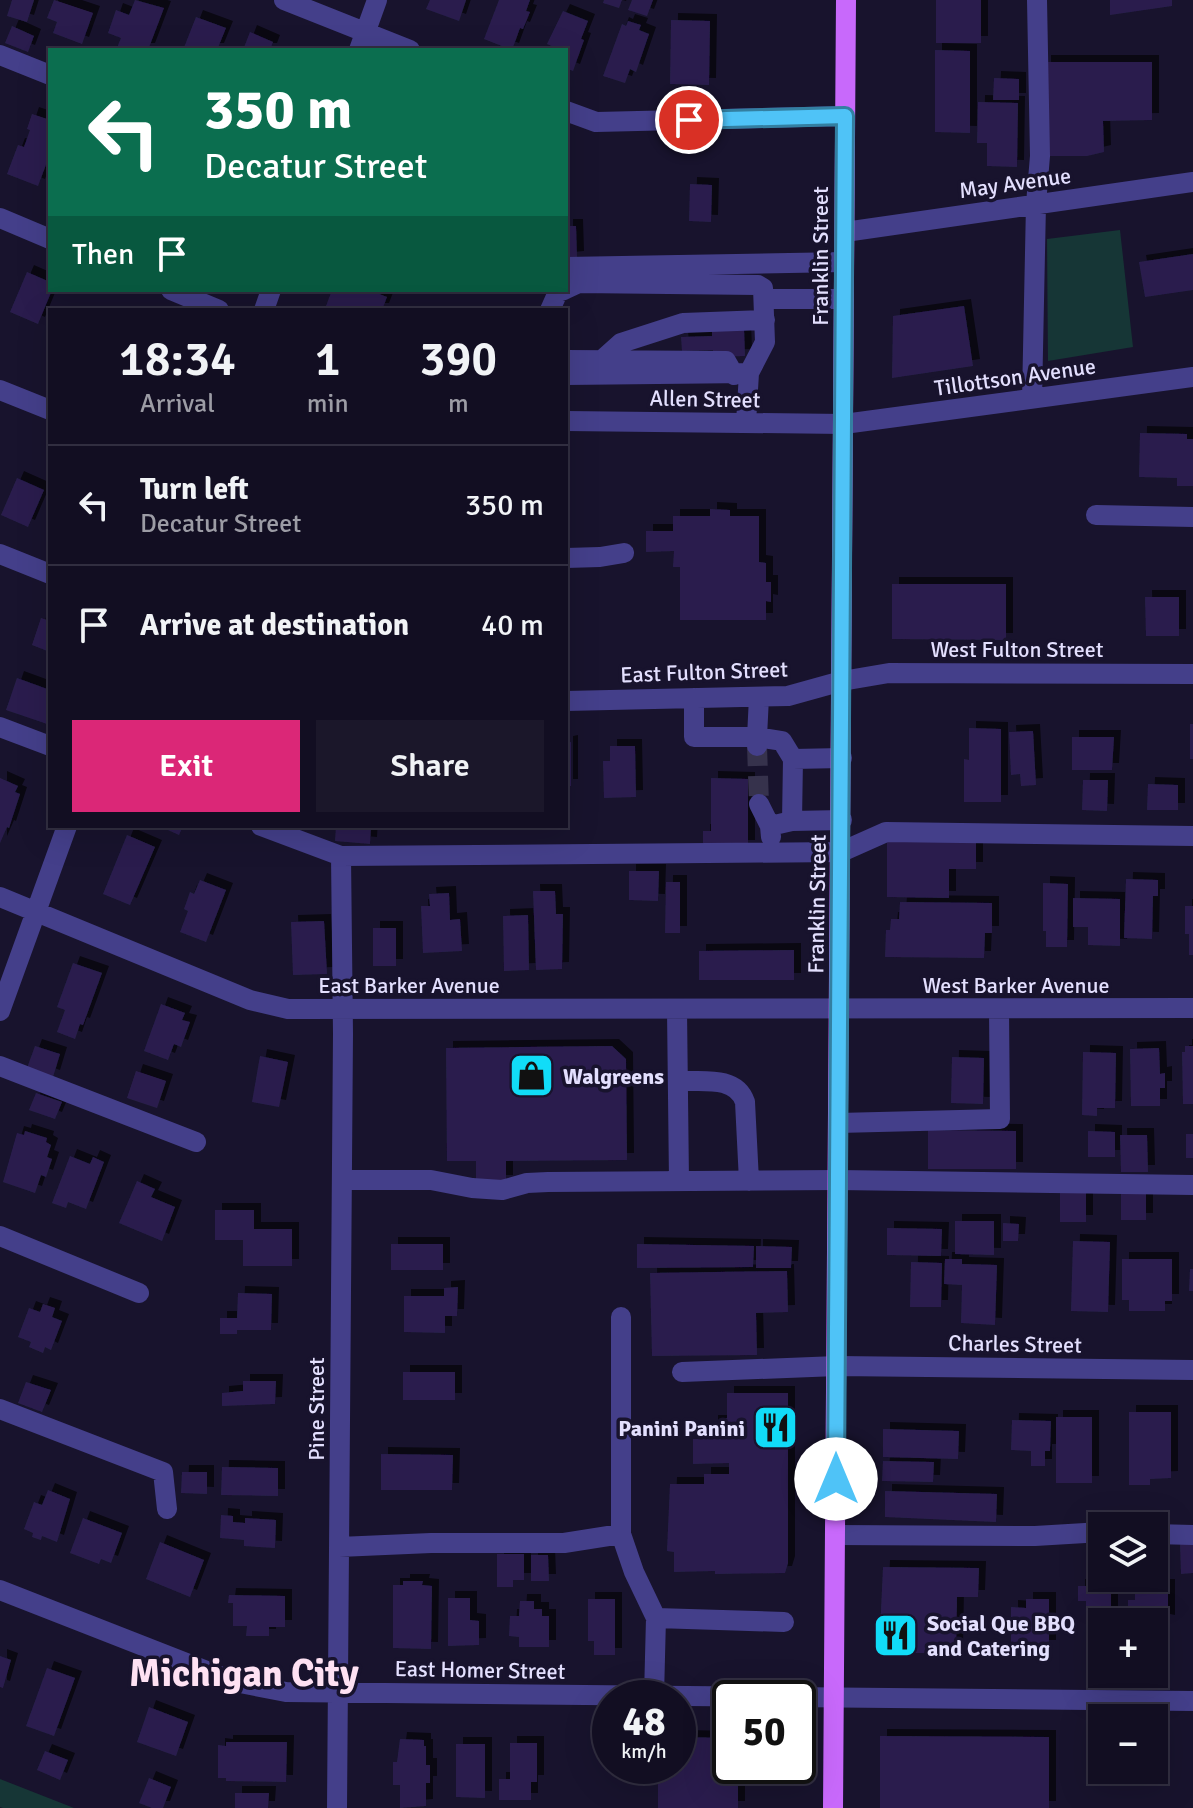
<!DOCTYPE html>
<html lang="en">
<head>
<meta charset="utf-8">
<style>
	:root { --surface:#120e22; --page:#1b172a; --text:#f1f3f6; --muted:#9c9ca5; --line:#312e40; --accent:#db2777 }
	body { margin:0; font-family:Signika,sans-serif; background:var(--page); color:var(--text); height:100vh; display:flex; flex-direction:column; font-size:30px; white-space:nowrap }
	* { box-sizing:border-box; margin:0 }
	p { font-size:26px; color:var(--muted) }
	.icon { flex:none; width:44px; height:44px; fill:none; stroke:currentColor; stroke-width:2; stroke-linecap:round; stroke-linejoin:round }
	.map { position:relative; flex:1; overflow:hidden }
	.details { position:absolute; left:48px; top:308px; width:520px; height:520px; display:flex; flex-direction:column; background:var(--surface); border-radius:0px; box-shadow:0 8px 32px #0002,0 0 0 2px var(--line) }
	.details>* { flex:none }
	.hud { position:absolute; left:48px; top:48px; width:520px; height:244px; border-radius:0px; box-shadow:0 8px 32px #0002,0 0 0 2px var(--line); background:#0b6e4f; color:#fff; overflow:hidden }
	.fabs { position:absolute; left:1088px; top:1512px; display:grid; gap:16px }
	.fabs a { display:grid; place-items:center; width:80px; height:80px; border-radius:0px; background:var(--surface); box-shadow:0 8px 32px #0002,0 0 0 2px var(--line); font-size:40px }
	.speed { position:absolute; left:592px; top:1680px; display:flex; gap:16px; font-size:40px; font-weight:700; text-align:center }
	.speed>* { display:grid; place-content:center; width:104px; height:104px; border-radius:50%; background:var(--surface); box-shadow:0 8px 32px #0002,0 0 0 2px var(--line); line-height:1 }
	.speed small { font-size:20px; font-weight:400 }
	.speed .limit { border:4px solid #111; border-radius:12px; background:#fff; color:#111 }
	.pin { position:absolute; display:grid; place-items:center; width:68px; height:68px; color:#fff; margin:-34px; border:4px solid #fff; border-radius:50%; box-shadow:0 2px 8px #0007 }
	.me { position:absolute; width:88px; margin:-44px; rotate:0deg; stroke-linejoin:round; filter:drop-shadow(0 0 6px #0008) }
	.turn { display:flex; align-items:center; gap:28px; height:168px; padding:0 24px; font-size:36px }
	.turn .icon { width:104px; height:104px; stroke-width:2.5 }
	.turn b { display:block; font-size:56px; line-height:68px }
	.then { display:flex; align-items:center; height:76px; padding:0 24px; background:#0003; gap:16px; font-size:30px }
	.eta { display:flex; justify-content:space-evenly; align-items:center; height:136px; text-align:center }
	.eta b { font-size:48px; font-weight:600; line-height:56px }
	.button { display:flex; gap:16px; margin-top:auto; padding:16px 24px }
	.button a { flex:1; height:92px; border-radius:0px; background:var(--accent); color:#fff; font-size:32px; font-weight:600; line-height:92px; text-align:center }
	.button a+a { background:var(--page); color:var(--text) }
	ul { padding:0; list-style:none }
	li { display:flex; align-items:center; gap:24px; height:120px; padding:0 24px; border-top:2px solid var(--line) }
	li div { flex:1 }
	li b { display:block; font-size:30px }
	li em { font-style:normal }
	.map>svg:first-child { display:block }
	.green { fill:#163636 }
	.building { fill:#291f4d; filter:url(#shadow) }
	.lines { fill:none; stroke-linecap:round; stroke-linejoin:round }
	.minor-tunnel { stroke:#36324c; stroke-width:20; stroke-dasharray:20 10; stroke-linecap:butt }
	.minor { stroke:#443f8a; stroke-width:20 }
	.major { stroke:#c869fb; stroke-width:20 }
	.route-casing { stroke:#337fa1; stroke-width:20 }
	.route { stroke:#4fc3f7; stroke-width:14 }
	.labels { text-anchor:middle; dominant-baseline:central; stroke-width:7; stroke-linejoin:round; paint-order:stroke }
	.street-label { font-size:22px; fill:#e3dffe; stroke:#18132d }
	.poi-label { font-size:22px; font-weight:bold; fill:#e3dffe; stroke:#18132d; text-anchor:start }
	.town-label { font-size:38px; font-weight:bold; fill:#fee1f3; stroke:#18132d }
</style>
</head>
<body>
<div class="map">
<svg width="1193" height="1808" viewBox="0 0 1193 1808">
	<defs>
		<filter id="shadow"><feDropShadow dx="7" dy="-7" stdDeviation="0" flood-color="#0009"/></filter>
	</defs>
	<rect width="100%" height="100%" fill="#18132d"/>
	<path class="green" d="M1120,230L1133,347L1048,361L1047,239Z
		M0,1779L74,1808H3L0,1807Z"/>
	<path class="building" d="M12,0H34L27,22L7,16Z
		M54,0L93,13L82,44L53,33L57,22L47,18Z
		M135,0L164,8L148,50H116L121,38L108,33L116,10L129,15Z
		M430,0H466L459,21L426,9Z
		M499,0H530L526,11L530,12L523,29L520,28L512,50L484,39Z
		M604,0H622L619,8L603,3Z
		M632,0H653L647,16L628,10Z
		M936,0H981V43H936Z
		M1110,0H1172V6L1110,15Z
		M563,11L588,21L581,39L584,40L573,71L566,68V50H553L554,47L547,44Z
		M196,17L226,28L217,50H183Z
		M671,20L710,21L709,85L670,84Z
		M628,21L641,25L639,30L649,34L636,72L630,69L625,83L603,76L622,24L626,26Z
		M12,26L34,36L28,52L5,43Z
		M250,32L273,42L270,50H243Z
		M935,50L970,51V133L935,132Z
		M1044,62H1152V120L1103,121L1104,152L1087,156H1045Z
		M994,78L1019,79V100H993Z
		M978,102L1018,103L1017,167L987,166V143H977Z
		M32,114L50,120V154L38,186L7,174L18,145L24,147L30,130L27,129Z
		M690,184L712,185L711,222L689,221Z
		M566,226H576L577,258L566,259Z
		M1193,254V290L1145,297L1139,262Z
		M27,272L50,282L52,290L38,324L10,312Z
		M332,290H369L387,297L382,310H336L326,306Z
		M964,306L973,366L892,378L893,316Z
		M712,329H744L745,356L713,357V350L682,351L681,337L712,336Z
		M1140,433L1187,434V439H1193V486H1177V478L1139,477Z
		M17,478L44,490L28,527L1,515Z
		M710,509L730,510V516H759V562L766,563V582H771V602L766,601V620H680V567H673L674,551L646,552V531H673V516H710Z
		M892,584H1006V640L892,639Z
		M1145,597H1179V636H1146Z
		M41,618L50,621V652L32,645Z
		M17,678L50,690V725L6,710Z
		M1190,724H1193V759H1190Z
		M969,728L1001,729V802H964V759L969,760Z
		M1033,731L1036,785L1021,786L1020,774L1011,775L1009,732Z
		M1072,737H1114L1112,770H1072Z
		M571,742V786H566V743Z
		M610,746H635L636,797L604,798L603,761H610Z
		M0,778L18,786L15,792L20,794L9,828L7,827L0,843Z
		M711,778L748,779V847H703V831H711Z
		M1083,780H1108L1107,811L1082,810Z
		M1148,784L1178,785V810H1147Z
		M159,826H183L179,835Z
		M336,826H371L370,844L335,841Z
		M127,835L155,847L130,905L103,894Z
		M887,840H976V869H949V898L887,897Z
		M629,871H659L658,901L629,900Z
		M1126,879L1158,880V896H1153L1152,939L1124,938Z
		M200,880L226,890L206,942L180,932L188,911L184,909L190,892L194,894Z
		M666,882H680V933H665Z
		M1043,883L1068,884L1067,947H1046V931H1043Z
		M533,891H555L556,914H563L562,969L536,970Z
		M449,893L450,920L460,919L462,951L423,953L421,906H430L429,894Z
		M1073,898L1120,899V946L1088,945V927H1073Z
		M900,902L992,903V933H985L984,958L885,957L886,930H890L891,919H899Z
		M1185,906H1193V955H1189V934H1185Z
		M528,915L529,970L504,971L503,916Z
		M324,921L327,974L293,975L291,922Z
		M373,928H396V966H373Z
		M794,950V980H699V951Z
		M73,963L102,973L83,1025L80,1024L75,1039L57,1032L65,1010L57,1007Z
		M161,1004L185,1013L182,1020L190,1022L181,1047L174,1044L168,1060L144,1051Z
		M35,1046L60,1054L53,1077L27,1068Z
		M612,1046L626,1059L627,1160L506,1161V1182H476V1161H447L446,1048Z
		M1185,1046H1193V1104H1183L1182,1052H1185Z
		M1159,1048L1160,1074L1165,1073V1088H1160V1106H1131L1130,1049Z
		M1083,1052L1116,1053L1115,1108H1097V1116L1082,1115Z
		M260,1056L288,1062L279,1107L252,1102Z
		M952,1057L984,1058L983,1104L951,1103Z
		M136,1071L166,1081L157,1108L127,1098Z
		M36,1093L62,1102L55,1119L29,1110Z
		M928,1130L1016,1131V1169H928Z
		M25,1131L47,1138L46,1142L51,1145L47,1157L52,1159L46,1177L41,1175L35,1193L3,1182L17,1133L24,1135Z
		M1088,1131L1115,1132V1157H1088Z
		M1186,1134H1193V1158H1186Z
		M1120,1135H1147L1148,1172H1121Z
		M70,1156L90,1164L93,1157L104,1162L86,1209L68,1202L66,1208L52,1203Z
		M137,1181L155,1189L151,1197L175,1207L162,1241L119,1223Z
		M1060,1192L1086,1193V1222H1060Z
		M1121,1192H1146V1220H1121Z
		M215,1210H254V1229H292V1266H243V1240H215Z
		M955,1221H994V1255L955,1254Z
		M1003,1223L1019,1224L1018,1241H1003Z
		M887,1228L942,1229L941,1256L887,1255Z
		M1073,1241L1110,1242L1108,1312L1071,1311Z
		M391,1244H443V1270H391Z
		M637,1244L754,1246L753,1267L637,1268Z
		M756,1246L792,1247L791,1268H756Z
		M945,1259H962V1264L997,1265L995,1325L961,1323L962,1285L944,1284Z
		M1122,1259H1172V1301H1165V1311H1129V1300H1122Z
		M911,1262L942,1263L941,1307H910Z
		M1190,1269H1193V1291H1189Z
		M787,1271L788,1312L756,1313L757,1355L652,1356L650,1273Z
		M458,1287L457,1316H445V1333L404,1332V1296H444V1288Z
		M238,1293L272,1294L271,1330H237V1334H220V1318H237Z
		M43,1304L55,1308L52,1317L62,1321L51,1350L45,1347L43,1353L29,1347L31,1342L18,1337L29,1308L40,1312Z
		M403,1372H455V1400H403Z
		M243,1381H276L275,1404L222,1406V1393L243,1391Z
		M26,1382L51,1390L42,1412L18,1403Z
		M727,1393H788V1563L785,1573L715,1574V1571L674,1572V1552L667,1551L670,1484H704V1474H729V1463L693,1464V1439H711V1422H721V1418H727Z
		M1129,1412H1171V1478L1150,1479V1485H1129Z
		M1056,1417H1092V1483H1056Z
		M1012,1420L1051,1421L1050,1451H1045V1466H1031V1451L1011,1450Z
		M883,1429L959,1431L958,1459L883,1457Z
		M381,1454L453,1455L452,1490H381Z
		M883,1461L934,1462L933,1482L882,1481Z
		M222,1467L278,1468V1496L221,1495Z
		M182,1472H207V1494L181,1493Z
		M48,1490L70,1499L57,1542L42,1536L41,1540L32,1537L33,1533L24,1529L34,1502L42,1505Z
		M885,1491L997,1494L996,1522L885,1517Z
		M221,1515L233,1516V1522L245,1523V1518L276,1520L275,1548L244,1546V1540L220,1538Z
		M83,1518L122,1533L111,1563L101,1559L99,1564L70,1553Z
		M160,1542L204,1560L190,1597L146,1579Z
		M1193,1543V1573L1181,1574L1180,1544Z
		M497,1554H524V1580H513V1587H497Z
		M531,1555H548L549,1581H531Z
		M883,1567L979,1568L978,1597H957L956,1653H879Z
		M1163,1577V1586H1168V1622L1163,1621L1162,1648H1154V1622L1128,1621V1600H1135V1578Z
		M1086,1580H1111V1622H1102V1648H1086V1601H1078V1586H1086Z
		M403,1581H423L422,1585L432,1586L431,1649L393,1648V1585H403Z
		M229,1595L285,1596V1627H269V1636H246L247,1626H233V1603H228Z
		M448,1598H470V1620L479,1621V1645L448,1646Z
		M588,1599H615V1655H594V1641H588Z
		M1026,1599H1049V1647H1011V1607L1026,1608Z
		M520,1601H534V1609H542V1616H549V1647H519V1637L509,1636L510,1616H519Z
		M0,1656L11,1660L3,1688L0,1687Z
		M47,1668L75,1678L54,1736L26,1726Z
		M149,1707L188,1722L176,1756L137,1742Z
		M880,1736L1049,1737V1808H880Z
		M678,1737L730,1738V1766H738V1808H658V1766H678Z
		M400,1739L424,1740V1746H426V1765H430V1783H426V1806L400,1808V1785H393V1762H397Z
		M226,1742H287L286,1782L226,1781V1778H218V1745L226,1746Z
		M510,1743H537V1782H531V1800H499V1779H510Z
		M456,1744H485V1798L456,1797Z
		M45,1751L68,1760L60,1780L37,1770Z
		M149,1778L171,1787L163,1808H152L139,1803Z
		M235,1793H269L268,1808H235Z"/>
	<g class="lines">
		<path class="minor-tunnel" d="M757,746L759,804"/>
		<path class="minor" d="M284,0L410,50
			M359,50L377,0
			M0,55L50,75
			M566,111L596,122L845,116
			M0,218L50,239
			M845,232L1193,182
			M566,267L844,262
			M566,289L579,283L758,285L763,288L765,342L749,373L746,423
			M171,290L219,310
			M766,299H844
			M264,310L271,290
			M550,310L558,292L564,290
			M566,360L726,361L734,375
			M602,360L621,343L683,323L765,320
			M566,375L749,373
			M0,390L50,410
			M1032,399L1036,204L1040,156L1037,0
			M566,421L844,424L1193,377
			M1096,515L1193,517
			M0,554L50,574
			M566,558L600,557L624,553
			M694,698V737H757L759,697
			M566,701L788,696L842,681L889,673L1193,674
			M0,727L50,746
			M757,746V737L782,741L793,759L842,758
			M759,804L770,826L771,837
			M792,821L793,759
			M261,826L341,856L841,852L886,832L1193,836
			M770,826L792,821L842,820
			M0,897L250,1000L288,1009L1193,1008
			M677,1010L679,1181
			M0,1011L67,826
			M0,1066L196,1142
			M678,1081C701,1082 736,1075 745,1102L749,1181
			M838,1123L1000,1119L999,1009
			M342,1180H431L472,1188L502,1190L527,1183L548,1182L838,1180L1193,1185
			M0,1236L139,1293
			M682,1372L837,1366L1193,1370
			M0,1409L163,1472L167,1509
			M621,1534L634,1572L656,1618
			M1154,1534L1193,1535
			M835,1535L1035,1536L1102,1532
			M339,1547L431,1543H564L621,1534V1317
			M0,1590L235,1682L286,1692L1193,1701
			M654,1696L656,1618L784,1622
			M337,1808L343,1034L341,856"/>
		<path class="major" d="M833,1808L846,0"/>
	</g>
	<g class="lines">
		<defs>
			<path id="route" d="M689,120L845,116L836,1479"/>
		</defs>
		<use href="#route" class="route-casing"/>
		<use href="#route" class="route"/>
	</g>
	<defs>
		<symbol id="shop-square" viewBox="-11 -11 22 22"><rect x="-9" y="-9" width="18" height="18" rx="4" fill="#11dcf8" stroke="#18132d"/><path d="M-5-2.5h2.3a2.7 3.5 0 0 1 5.4 0H5L5.5 6h-11ZM-1.5-2.5h3a1.5 2.3 0 0 0-3 0Z" fill="#111"/></symbol>
		<symbol id="restaurant-square" viewBox="-11 -11 22 22"><rect x="-9" y="-9" width="18" height="18" rx="4" fill="#11dcf8" stroke="#18132d"/><path d="M-5-6h1v4h1v-4h1v4h1v-4h1v5L-1.5 .5V6h-2V.5L-5-1ZM5-6V6H3V1.5H1.5Q1.5-4 5-6Z" fill="#111"/></symbol>
	</defs>
	<g fill-rule="evenodd">
		<use href="#shop-square" x="506" y="1050" width="51" height="51"/>
		<use href="#restaurant-square" x="750" y="1402" width="51" height="51"/>
		<use href="#restaurant-square" x="870" y="1610" width="51" height="51"/>
	</g>
	<g class="labels">
		<g class="street-label">
			<text transform="translate(1015 183) rotate(-8)">May Avenue</text>
			<text transform="translate(820 256) rotate(-90)">Franklin Street</text>
			<text transform="translate(1015 377) rotate(-8)">Tillottson Avenue</text>
			<text transform="translate(705 399) rotate(1)">Allen Street</text>
			<text x="1017" y="649">West Fulton Street</text>
			<text transform="translate(704 672) rotate(-2)">East Fulton Street</text>
			<text transform="translate(817 904) rotate(-89)">Franklin Street</text>
			<text x="409" y="985">East Barker Avenue</text>
			<text x="1016" y="985">West Barker Avenue</text>
			<text transform="translate(1015 1344) rotate(1)">Charles Street</text>
			<text transform="translate(316 1409) rotate(-90)">Pine Street</text>
			<text transform="translate(480 1670) rotate(1)">East Homer Street</text>
		</g>
		<g class="poi-label">
			<text x="563" y="1076">Walgreens</text>
			<text x="745" y="1428" text-anchor="end">Panini Panini</text>
			<text x="927" y="1623">Social Que BBQ<tspan x="927" dy="25">and Catering</tspan></text>
		</g>
		<g class="town-label">
			<text x="244" y="1673">Michigan City</text>
		</g>
	</g>
</svg>
<div class="fabs">
<a><svg class="icon" aria-label="layers" viewBox="0 0 24 24"><path d="M12 4l9 5-9 5-9-5zM3 14l9 5 9-5"/></svg></a>
<a>+</a>
<a>−</a>
</div>
<div class="speed"><div>48<small>km/h</small></div><div class="limit">50</div></div>
<div class="pin" style="left:689px;top:120px;background:#d93025"><svg class="icon" aria-label="arrive" viewBox="0 0 24 24"><path d="M6 21V4h12l-3 4 3 4H6"/></svg></div>
<svg class="me" style="left:836px;top:1479px" viewBox="-20 -20 40 40"><circle r="19" fill="#fff"/><path d="M0-13L10 11 0 6-10 11z" fill="#4fc3f7"/></svg>
<div class="hud">
<div class="turn"><svg class="icon" aria-label="left" viewBox="0 0 24 24"><path d="M17 20v-9H6M10 6l-5 5 5 5"/></svg><div><b>350 m</b>Decatur Street</div></div>
<div class="then">Then<svg class="icon" aria-label="arrive" viewBox="0 0 24 24"><path d="M6 21V4h12l-3 4 3 4H6"/></svg></div>
</div>
<section class="details">
<div class="eta">
<div><b>18:34</b><p>Arrival</p></div>
<div><b>1</b><p>min</p></div>
<div><b>390</b><p>m</p></div>
</div>
<ul>
<li><svg class="icon" aria-label="left" viewBox="0 0 24 24"><path d="M17 20v-9H6M10 6l-5 5 5 5"/></svg><div><b>Turn left</b><p>Decatur Street</p></div><em>350 m</em></li>
<li><svg class="icon" aria-label="arrive" viewBox="0 0 24 24"><path d="M6 21V4h12l-3 4 3 4H6"/></svg><div><b>Arrive at destination</b></div><em>40 m</em></li>
</ul>
<div class="button"><a>Exit</a><a>Share</a></div>
</section>
</div>
</body>
</html>
